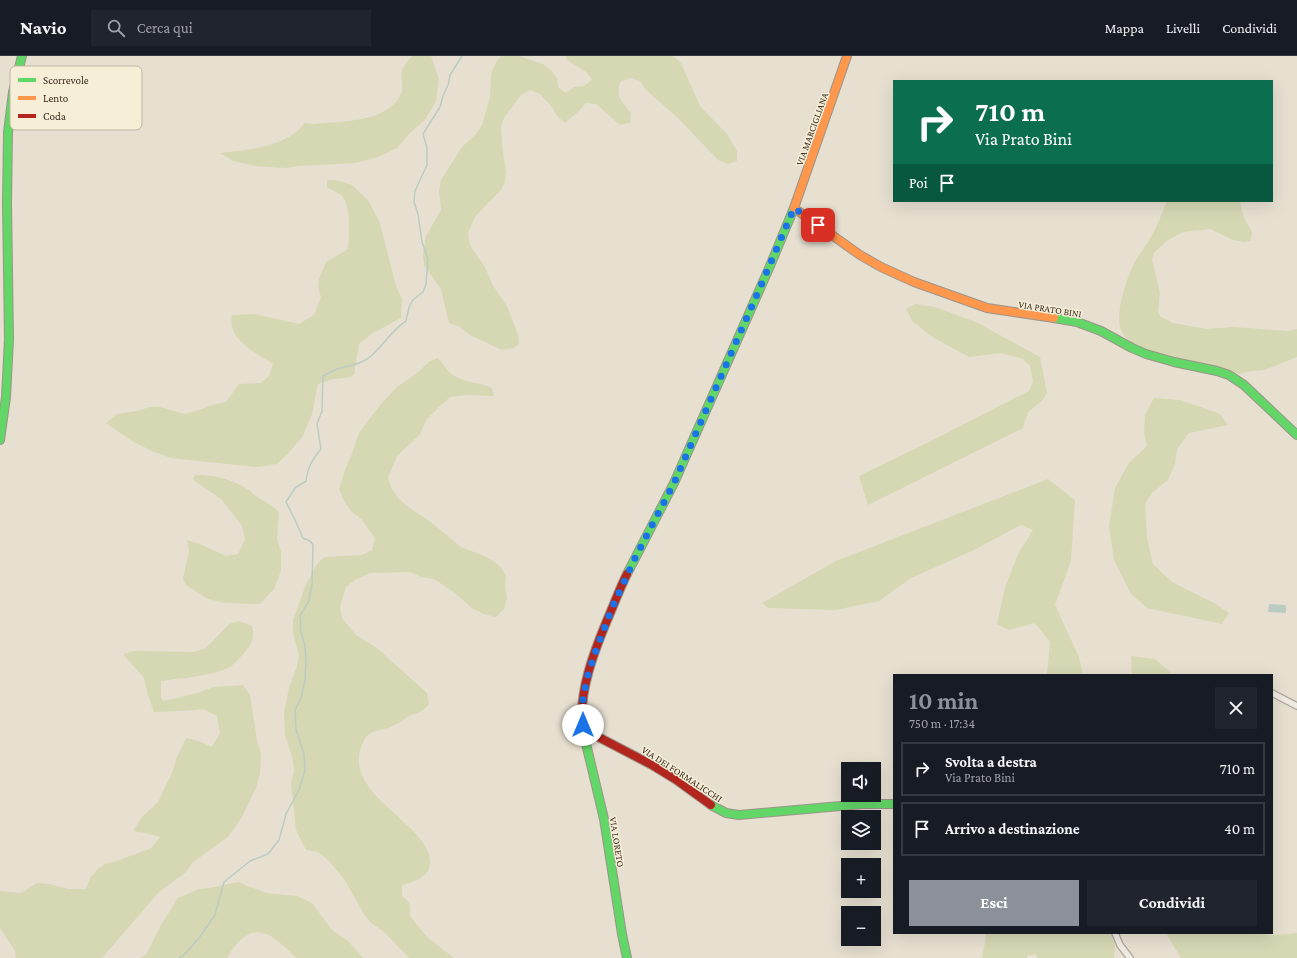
<!DOCTYPE html>
<html lang="it">
<head>
<meta charset="utf-8">
<style>
	:root { --surface:#171b24; --page:#20242c; --text:#f1f3f6; --muted:#9ea1a6; --line:#363941; --accent:#8c9099 }
	body { margin:0; font-family:"Crimson Pro",serif; background:var(--page); color:var(--text); height:100vh; display:flex; flex-direction:column; font-size:15px; white-space:nowrap }
	* { box-sizing:border-box; margin:0 }
	p { font-size:13px; color:var(--muted) }
	.icon { flex:none; width:22px; height:22px; fill:none; stroke:currentColor; stroke-width:2; stroke-linecap:round; stroke-linejoin:round }
	.map { position:relative; flex:1; overflow:hidden }
	.sheet { position:absolute; left:893px; top:618px; width:380px; height:260px; display:flex; flex-direction:column; background:var(--surface); border-radius:0px; box-shadow:0 4px 16px #0002 }
	.sheet>* { flex:none }
	.hud { position:absolute; left:893px; top:24px; width:380px; height:122px; border-radius:0px; box-shadow:0 4px 16px #0002; background:#0b6e4f; color:#fff; overflow:hidden }
	.tools { position:absolute; left:841px; top:706px; display:grid; gap:8px }
	.tools a { display:grid; place-items:center; width:40px; height:40px; border-radius:0px; background:var(--surface); box-shadow:0 4px 16px #0002; font-size:20px }
	.pin { position:absolute; display:grid; place-items:center; width:34px; height:34px; color:#fff; margin:-17px; border-radius:8px; box-shadow:0 2px 6px #0006 }
	.me { position:absolute; width:44px; margin:-22px; rotate:0deg; stroke-linejoin:round; filter:drop-shadow(0 0 3px #0008) }
	.turn { display:flex; align-items:center; gap:14px; height:84px; padding:0 16px; font-size:18px }
	.turn .icon { width:52px; height:52px; stroke-width:2.5 }
	.turn b { display:block; font-size:28px; line-height:34px }
	.then { display:flex; align-items:center; height:38px; padding:0 16px; background:#0003; gap:8px; font-size:15px }
	.round { display:grid; place-items:center; flex:none; width:42px; height:42px; border-radius:0px; background:var(--page) }
	.summary { display:flex; align-items:center; justify-content:space-between; height:68px; padding:0 16px }
	h1 { font-size:24px; font-weight:700; line-height:30px; color:var(--accent) }
	.primary-button { display:flex; gap:8px; margin-top:auto; padding:8px 16px }
	.primary-button a { flex:1; height:46px; border-radius:0px; background:var(--accent); color:#fff; font-size:16px; font-weight:700; line-height:46px; text-align:center }
	.primary-button a+a { background:var(--page); color:var(--text) }
	ul { padding:0; list-style:none }
	li { display:flex; align-items:center; gap:12px; height:54px; margin:0 8px 6px; padding:0 8px; border:2px solid var(--line); border-radius:0px }
	li div { flex:1 }
	li b { display:block; font-size:15px }
	li em { font-style:normal }
	header { display:flex; align-items:center; gap:24px; box-sizing:border-box; height:56px; padding:0 20px; background:var(--surface); border-bottom:1px solid var(--line) }
	header strong { font-size:19px }
	nav { display:flex; gap:22px; margin-inline-start:auto; font-size:14px }
	.search { width:280px; height:36px; background:var(--page); display:flex; align-items:center; gap:10px; box-sizing:border-box; padding:0 14px; border-radius:0px; color:var(--muted); font-size:15px }
	.map>svg:first-child { display:block }
	.green { fill:#d6d7b3 }
	.water { fill:#bcccc2 }
	.lines { fill:none; stroke-linecap:round; stroke-linejoin:round }
	.stream { stroke:#bcccc2; stroke-width:1.5 }
	.street-casing { stroke:#ada599; stroke-width:8 }
	.fast-casing { stroke:#9c958a; stroke-width:10 }
	.slow-casing { stroke:#9c958a; stroke-width:10 }
	.jam-casing { stroke:#9c958a; stroke-width:10 }
	.street { stroke:#efebe3; stroke-width:5.5 }
	.fast { stroke:#63d668; stroke-width:8 }
	.slow { stroke:#ff974d; stroke-width:8 }
	.jam { stroke:#b3261e; stroke-width:8 }
	.route { stroke:#1a73e8; stroke-width:7; stroke-dasharray:0 12.6 }
	.labels { text-anchor:middle; dominant-baseline:central; stroke-width:3; stroke-linejoin:round; paint-order:stroke }
	.street-label { font-size:10px; fill:#3d2e20; stroke:#f7eed8 }
	.key { fill:#f7eed8; stroke:#bfb4a1; stroke-width:1 }
	.key-label { font-size:11px; fill:#3d2e20 }
</style>
</head>
<body>
<header>
<strong>Navio</strong>
<div class="search"><svg class="icon" aria-label="search" viewBox="0 0 24 24"><circle cx="10" cy="10" r="6"/><path d="M15 15l6 6"/></svg>Cerca qui</div>
<nav><a>Mappa</a><a>Livelli</a><a>Condividi</a></nav>
</header>
<div class="map">
<svg width="1297" height="902" viewBox="0 0 1297 902">
	<rect width="100%" height="100%" fill="#e7e0d1"/>
	<path class="green" d="M412,0H431L439,23L436,45L425,64L410,77L397,92L378,101L356,107L298,110L287,112L255,110L233,105L220,97C245,94 276,92 296,76C299,74 302,70 304,67L313,68C341,65 385,67 400,40C405,32 400,23 402,15C403,10 409,4 412,0Z
		M501,0H519L543,8L551,14L557,22L558,31L566,37L574,31L584,30L592,24L586,16L567,4L566,0H671L674,1L681,7L700,50L727,78L737,95V105L728,108L718,104L677,61L645,33L640,25L631,22L621,25C614,40 622,45 631,57L630,67L620,69L596,48L586,47L580,54L565,67L557,60L552,51L540,38L530,34L521,39L515,47L504,62L501,71L502,89L506,116L505,126L501,134L488,147L475,161L468,177L469,186L473,194L485,211L492,228L508,252L518,279L519,288L514,292L502,294L470,279L460,271L449,267L441,233L424,209L423,199L426,180L441,154L439,134L441,124L462,91L476,78L482,69L490,41L491,20L494,10L499,2Z
		M327,124H336L352,129L368,144L380,167L396,230L402,243L401,262L371,278L359,288L354,319L346,322L333,323L318,328L312,358L303,380L288,398L277,408L257,411L171,402L154,396L132,385L106,367L117,358L137,355L150,351H160L185,358L202,353L211,349L226,346L239,328L261,327L269,320L273,308C255,296 227,284 232,259L254,258L299,268L314,259L321,241L318,231L319,223L326,206L348,193C349,180 352,148 341,139C337,136 331,134 327,131Z
		M1167,145H1240C1241,150 1242,156 1244,161C1247,171 1256,173 1250,185L1244,186L1233,184L1210,173L1184,176L1179,178L1168,184L1154,197L1152,203L1160,237L1158,256L1161,261L1173,267L1207,273L1233,271L1288,275L1297,273V301L1264,314L1251,315L1239,318L1143,293C1135,289 1126,284 1122,276C1113,260 1128,217 1137,202C1142,194 1148,187 1152,179C1158,169 1162,156 1167,145Z
		M915,248L935,251L976,266L1040,301L1047,337L1042,345L1028,356L1023,372L868,449L859,420L931,385L1029,335L1033,326L1030,310L1023,303L1001,297L969,301L934,282L913,266L906,253Z
		M438,302C443,308 447,315 453,319C464,327 480,326 492,332L494,340L467,339L450,341L438,352L427,363L420,378L414,384L397,400L388,422L392,433L399,443L407,450L432,467L461,491L482,499L492,504L501,511L506,520L505,531L507,542L504,553L496,561L483,558L472,552L455,537L434,523L421,521L410,516L370,517L355,524L346,531L340,551L342,562L356,579L377,592L427,637L429,648C427,651 424,654 420,656C417,658 412,658 409,660C403,664 397,668 391,671C383,674 371,674 366,681C340,723 391,750 415,777C422,784 430,795 430,806C430,812 428,817 422,821C417,825 409,827 402,829V840C410,847 411,848 410,860L427,881L454,902H409L383,875L371,867L364,858L344,823L328,804L318,796L306,794L296,774L291,727L294,716L293,704L285,679L284,656L289,632L297,610L299,598L293,577V564L305,531L316,509L324,501L362,499L372,494L375,482L361,463L351,455L344,445L339,433L346,411L351,400L359,377L380,349L397,331L417,317L430,305Z
		M1154,342L1179,344L1201,351L1220,358L1228,369L1189,377L1177,393L1175,408L1168,424L1152,437L1145,448L1147,482L1153,508L1172,526L1214,547L1229,557L1222,568L1147,552L1131,538L1114,504L1109,471L1115,432L1129,407L1147,390L1144,377L1145,359Z
		M195,419C213,418 234,424 249,434C252,437 255,440 259,442C268,448 271,447 279,457L277,483L281,496V515L274,533L260,548L225,547L208,543L186,529L183,523L189,495L187,484L200,488L226,500L238,498L245,483L242,470L221,443L193,424Z
		M1048,423L1075,444L1071,505L1055,549L1079,601L1083,619H1047L1050,586L1035,567L1009,574L997,568L1005,532L1018,498L1033,474L1021,469L972,495L911,522L879,545L835,554L768,552L762,547L836,505Z
		M239,565L252,570C255,580 252,587 246,595C241,600 236,607 230,611C213,620 181,622 161,625V642L164,645L197,637L214,631L243,629L250,639L257,684L261,697L260,718L256,732L242,761L228,781L192,807L186,816L159,836L102,902H16L15,895L0,872V835L21,837L37,827L49,828L68,833H86L90,822L98,813L105,808L117,805L151,792L160,781L150,778L133,775L142,761L158,746L172,717L177,701L186,682L199,685L212,691L220,677L217,660L203,653L182,655L154,656L147,636L144,622L123,598L134,595L194,596L206,592L229,568Z
		M1131,600L1155,603L1173,619H1132Z
		M238,826L266,837L297,840L312,847L332,874L348,885L363,902H296C269,874 251,862 227,902H140L146,899L161,869L178,842L199,833L209,832Z
		M986,877H1115L1116,879L1114,902H1037L1036,898L1027,900V902H982L985,887Z
		M1166,877H1253L1275,879L1297,877V902H1181Z"/>
	<path class="water" d="M1269,548L1286,549V557L1268,556Z"/>
	<g class="lines">
		<path class="stream" d="M179,902L184,899L199,882L215,859L224,826L250,805L268,798L279,784L286,758L299,734L305,714L304,698L296,673L295,654L301,642L305,625L306,604L305,590L301,576L300,560L309,545L312,528L313,489L310,485L303,482L294,462L286,446L295,432L306,425C308,410 312,404 321,393L317,368L322,355L323,320C328,318 332,315 337,313C349,309 361,309 371,300C384,289 392,274 406,265L409,251L413,244L423,236L426,228L428,203L422,186L418,158L414,146L415,135L427,109V92L423,78L440,51L443,40L448,29L450,19L462,0"/>
		<defs>
			<path id="street" d="M1272,637L1297,650
				M1115,877L1120,889L1130,902"/>
			<path id="fast" d="M1054,262L1077,266L1101,275L1132,292L1146,298L1174,306L1217,315L1229,319L1244,329L1297,379
				M0,384L6,341L9,283L7,147L8,76L13,36L22,0
				M627,518L674,427L770,210L794,152
				M584,679L604,763L622,878L627,902
				M711,749L726,757L739,759L863,748H894"/>
			<path id="slow" d="M794,152L860,199L881,211L914,226L987,252L1054,262
				M794,152L847,0"/>
			<path id="jam" d="M583,673L652,709L675,723L711,749
				M584,679C575,641 596,590 611,555C616,543 621,530 627,518"/>
		</defs>
		<use href="#street" class="street-casing"/>
		<use href="#fast" class="fast-casing"/>
		<use href="#slow" class="slow-casing"/>
		<use href="#jam" class="jam-casing"/>
		<use href="#street" class="street"/>
		<use href="#fast" class="fast"/>
		<use href="#slow" class="slow"/>
		<use href="#jam" class="jam"/>
	</g>
	<g class="lines">
		<path class="route" d="M583,669V643L587,622L595,597L612,552L636,500L674,427L759,234L794,152L818,169"/>
	</g>
	<g class="labels">
		<g class="street-label">
			<text transform="translate(812 73) rotate(-70)">VIA MARCIGLIANA</text>
			<text transform="translate(1050 253) rotate(9)">VIA PRATO BINI</text>
			<text transform="translate(682 718) rotate(33)">VIA DEI FORMALICCHI</text>
			<text transform="translate(617 786) rotate(81)">VIA LORETO</text>
		</g>
	</g>
	<rect x="10" y="10" width="132" height="64" rx="6" class="key"/>
	<rect x="18" y="22" width="18" height="4" fill="#63d668"/>
	<rect x="18" y="40" width="18" height="4" fill="#ff974d"/>
	<rect x="18" y="58" width="18" height="4" fill="#b3261e"/>
	<g class="key-label">
		<text x="43" y="28">Scorrevole</text>
		<text x="43" y="46">Lento</text>
		<text x="43" y="64">Coda</text>
	</g>
</svg>
<div class="tools">
<a><svg class="icon" aria-label="sound" viewBox="0 0 24 24"><path d="M4 9h4l5-4v14l-5-4H4zM17 9q2 3 0 6"/></svg></a>
<a><svg class="icon" aria-label="layers" viewBox="0 0 24 24"><path d="M12 4l9 5-9 5-9-5zM3 14l9 5 9-5"/></svg></a>
<a>+</a>
<a>−</a>
</div>
<div class="pin" style="left:818px;top:169px;background:#d93025"><svg class="icon" aria-label="arrive" viewBox="0 0 24 24"><path d="M6 21V4h12l-3 4 3 4H6"/></svg></div>
<svg class="me" style="left:583px;top:669px" viewBox="-20 -20 40 40"><circle r="19" fill="#fff"/><path d="M0-13L10 11 0 6-10 11z" fill="#1a73e8"/></svg>
<div class="hud">
<div class="turn"><svg class="icon" aria-label="right" viewBox="0 0 24 24"><path d="M7 20v-9h11M14 6l5 5-5 5"/></svg><div><b>710 m</b>Via Prato Bini</div></div>
<div class="then">Poi<svg class="icon" aria-label="arrive" viewBox="0 0 24 24"><path d="M6 21V4h12l-3 4 3 4H6"/></svg></div>
</div>
<section class="sheet">
<div class="summary"><div><h1>10 min</h1><p>750 m · 17:34</p></div><a class="round"><svg class="icon" aria-label="close" viewBox="0 0 24 24"><path d="M6 6l12 12M18 6L6 18"/></svg></a></div>
<ul>
<li><svg class="icon" aria-label="right" viewBox="0 0 24 24"><path d="M7 20v-9h11M14 6l5 5-5 5"/></svg><div><b>Svolta a destra</b><p>Via Prato Bini</p></div><em>710 m</em></li>
<li><svg class="icon" aria-label="arrive" viewBox="0 0 24 24"><path d="M6 21V4h12l-3 4 3 4H6"/></svg><div><b>Arrivo a destinazione</b></div><em>40 m</em></li>
</ul>
<div class="primary-button"><a>Esci</a><a>Condividi</a></div>
</section>
</div>
</body>
</html>
